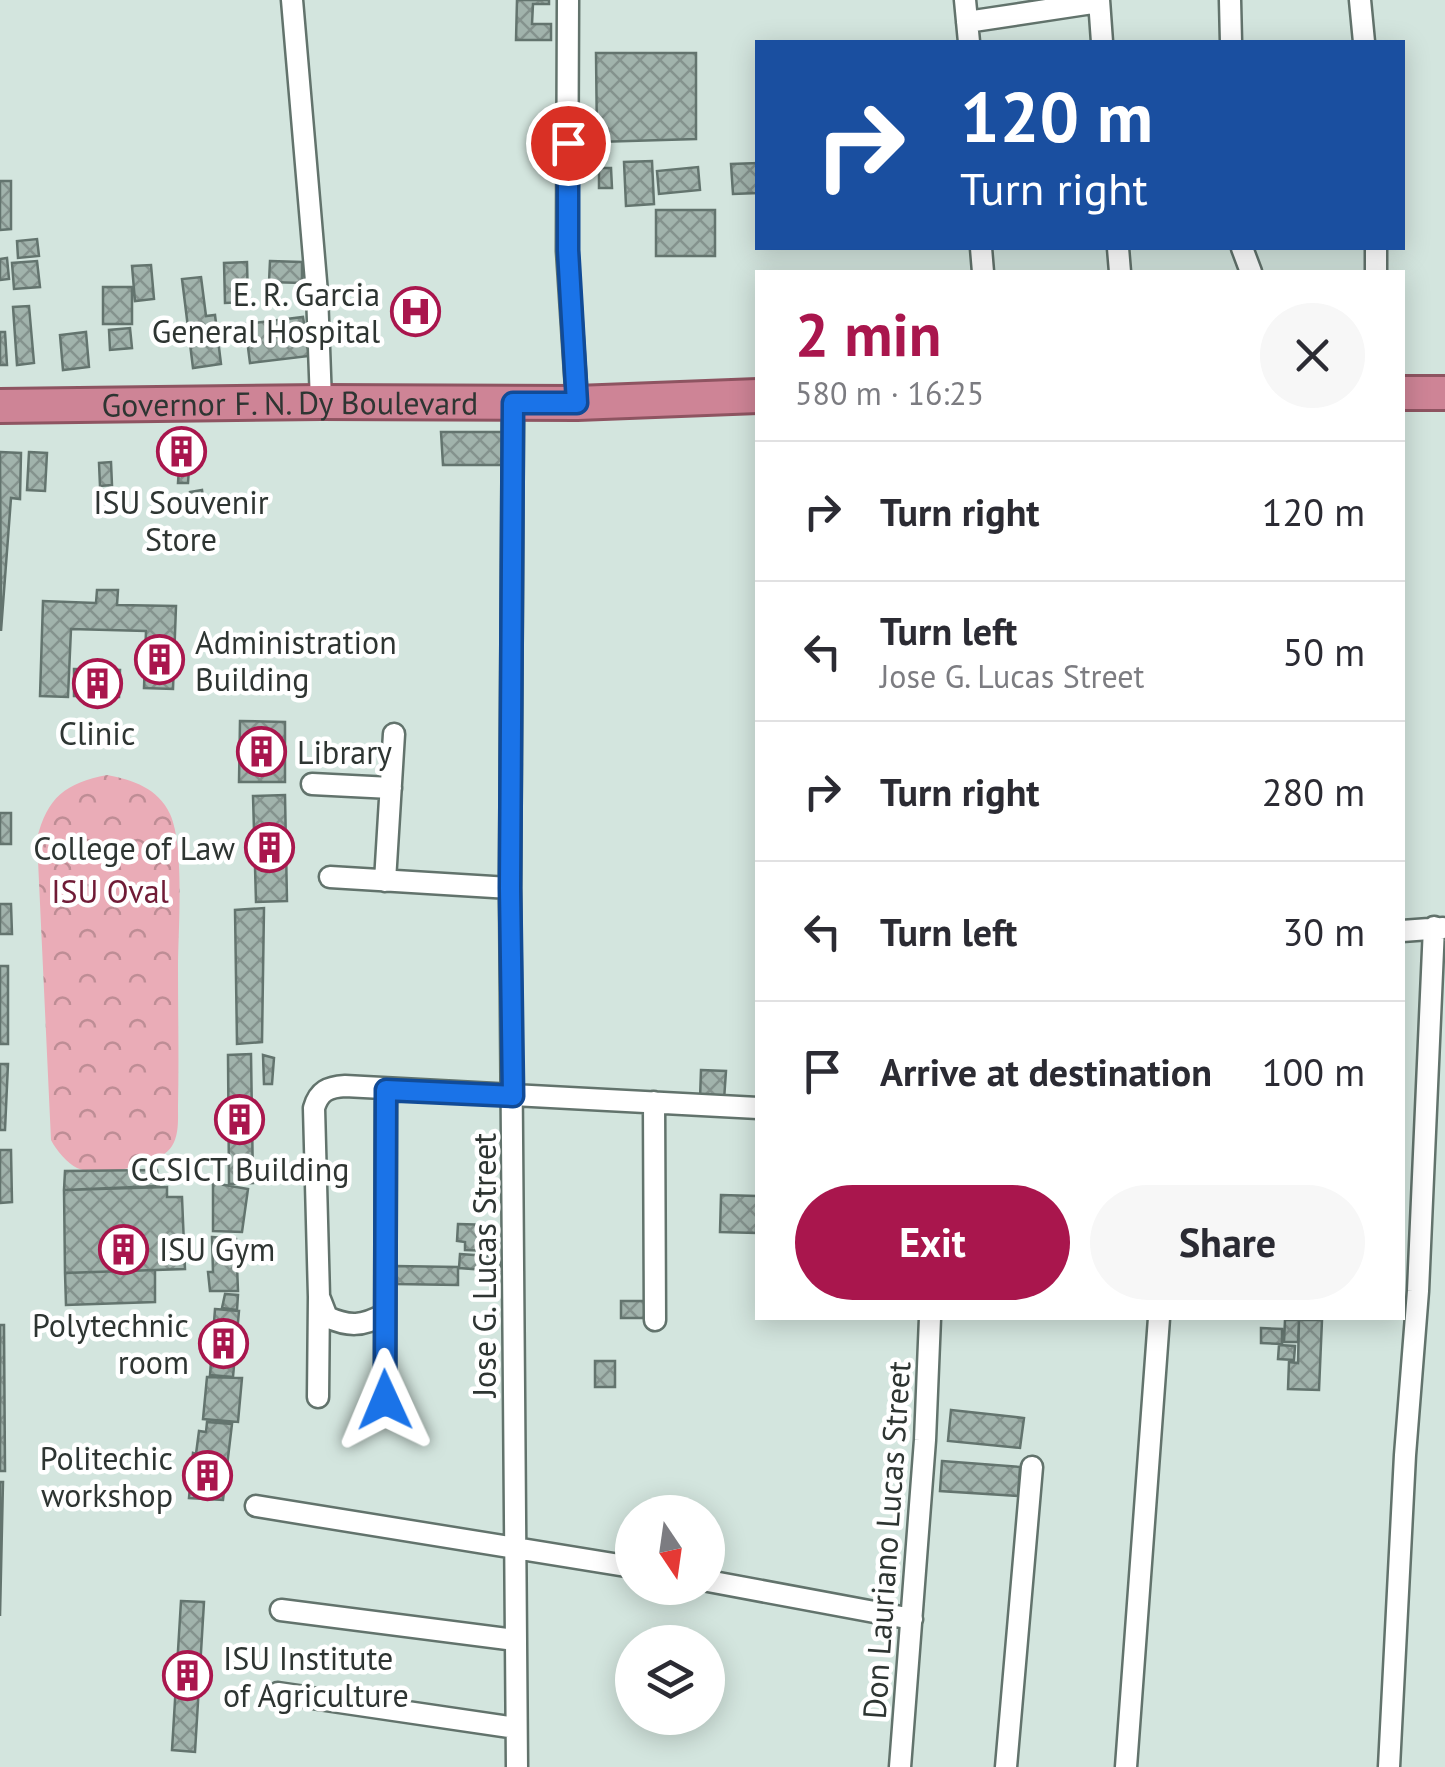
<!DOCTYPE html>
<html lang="en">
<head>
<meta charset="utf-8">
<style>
	:root { --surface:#fff; --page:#f7f7f7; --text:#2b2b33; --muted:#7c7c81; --line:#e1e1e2; --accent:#a9164d }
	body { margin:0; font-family:"PT Sans",sans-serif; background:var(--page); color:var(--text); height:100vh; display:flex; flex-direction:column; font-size:38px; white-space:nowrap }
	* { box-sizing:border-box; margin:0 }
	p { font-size:32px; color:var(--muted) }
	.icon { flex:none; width:55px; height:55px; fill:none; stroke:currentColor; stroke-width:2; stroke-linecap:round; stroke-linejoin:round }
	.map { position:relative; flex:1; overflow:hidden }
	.details { position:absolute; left:755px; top:270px; width:650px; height:1050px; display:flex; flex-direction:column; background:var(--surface); border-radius:0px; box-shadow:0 5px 25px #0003 }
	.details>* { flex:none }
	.banner { position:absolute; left:755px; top:40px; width:650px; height:210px; border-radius:0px; box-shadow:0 5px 25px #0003; background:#1a4fa0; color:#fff; overflow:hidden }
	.needle { width:65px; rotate:167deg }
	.buttons { position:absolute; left:615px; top:1495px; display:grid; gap:20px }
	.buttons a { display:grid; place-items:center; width:110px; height:110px; border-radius:50%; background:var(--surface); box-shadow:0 5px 25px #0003; font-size:50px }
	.pin { position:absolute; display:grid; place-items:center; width:85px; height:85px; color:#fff; margin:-42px; border:5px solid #fff; border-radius:50%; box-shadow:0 2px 10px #0007 }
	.me { position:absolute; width:110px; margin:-55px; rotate:359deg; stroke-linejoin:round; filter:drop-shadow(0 0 8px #0008) }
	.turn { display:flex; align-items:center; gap:35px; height:210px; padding:0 40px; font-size:45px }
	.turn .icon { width:130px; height:130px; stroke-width:2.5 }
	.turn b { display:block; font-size:70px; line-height:85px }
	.round { display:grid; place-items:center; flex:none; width:105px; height:105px; border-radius:52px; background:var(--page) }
	.headline { display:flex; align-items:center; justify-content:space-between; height:170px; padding:0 40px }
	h1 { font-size:60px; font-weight:700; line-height:75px; color:var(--accent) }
	.button { display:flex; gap:20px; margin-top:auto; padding:20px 40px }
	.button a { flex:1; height:115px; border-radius:60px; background:var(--accent); color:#fff; font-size:40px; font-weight:700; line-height:115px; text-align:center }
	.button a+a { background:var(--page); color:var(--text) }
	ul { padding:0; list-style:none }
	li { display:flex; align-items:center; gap:30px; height:140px; padding:0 40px; border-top:2px solid var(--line) }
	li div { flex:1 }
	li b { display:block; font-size:38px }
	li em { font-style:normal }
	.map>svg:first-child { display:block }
	.park { fill:url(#park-crowns) }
	.building { fill:url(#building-cross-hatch); stroke:#63746e; stroke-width:2.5 }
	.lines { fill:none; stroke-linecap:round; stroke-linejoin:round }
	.minor-casing { stroke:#62736c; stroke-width:25 }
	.trunk-casing { stroke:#8e5461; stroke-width:38 }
	.minor { stroke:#fff; stroke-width:20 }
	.trunk { stroke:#ce8496; stroke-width:32 }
	.route-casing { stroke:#114b97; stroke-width:25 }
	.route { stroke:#1a73e8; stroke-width:18 }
	.labels { text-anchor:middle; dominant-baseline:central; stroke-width:9; stroke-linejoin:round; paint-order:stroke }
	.poi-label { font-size:32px; fill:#2e3532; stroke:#fff; text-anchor:end }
	.street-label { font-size:32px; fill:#2e3532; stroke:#fff }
	.park-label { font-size:32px; fill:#701b36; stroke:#fff }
</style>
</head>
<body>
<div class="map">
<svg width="1445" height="1767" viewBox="0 0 1445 1767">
	<defs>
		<pattern id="park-crowns" width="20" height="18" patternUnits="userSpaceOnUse" patternTransform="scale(2.5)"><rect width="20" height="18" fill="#eaacb7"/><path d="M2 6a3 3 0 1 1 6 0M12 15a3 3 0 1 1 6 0" fill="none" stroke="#be8d95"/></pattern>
		<pattern id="building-cross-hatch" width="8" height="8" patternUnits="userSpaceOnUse" patternTransform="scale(2.5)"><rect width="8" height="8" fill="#a1b3ac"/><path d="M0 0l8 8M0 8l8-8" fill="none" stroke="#84928d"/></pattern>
	</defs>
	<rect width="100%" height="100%" fill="#d3e5de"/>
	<path class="park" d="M107,775C133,780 158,788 170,814C185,847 178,930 178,968C178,1014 179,1061 178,1107C178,1120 179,1135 172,1146C160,1166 98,1178 77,1168C68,1164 56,1150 51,1140L37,839C47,797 66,783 107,775Z"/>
	<path class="building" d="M517,0H549V4H533L532,24H551V40H516Z
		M596,53H696V139L597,142Z
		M652,161L654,204L626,206L624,162Z
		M758,163V193L733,194L731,164Z
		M698,167L700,190L659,194L657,171Z
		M599,168H611L612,188H599Z
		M0,181H11V229L0,230Z
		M656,210H715V256H656Z
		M37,239L39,256L18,258L17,241Z
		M7,258L9,279L0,280V259Z
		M37,261L40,287L14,289L12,263Z
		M270,261L302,262V283L269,282Z
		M247,262L248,302L225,303L224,263Z
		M151,265L154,299L135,301L132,266Z
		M201,277L206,316L215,315L221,364L193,368L182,279Z
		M103,287H132V324H103Z
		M29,306L34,363L17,365L13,307Z
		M303,317L309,356L250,363L245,324Z
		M130,328L132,348L110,350L109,330Z
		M0,332H5L7,365H0Z
		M86,332L89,367L63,370L60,335Z
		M441,432H503L504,465H443Z
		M190,441V462H171V442Z
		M0,452L21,453L20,499L11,498L1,631Z
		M29,452L47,453L45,491L27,490Z
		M111,462L112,485L100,486L99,463Z
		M179,467L189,468L188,483H178Z
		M202,490L204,504L191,505L190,492Z
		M97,590H118L117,605L176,606L173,689L144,688L146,631L71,629L68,697L40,696L43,601L96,603Z
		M74,669L120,670L119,697L74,696Z
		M240,721L285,722V782H239Z
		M285,795L287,901L256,902L253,796Z
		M0,813H11V844H0Z
		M0,904H11L12,934H0Z
		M264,908L262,1042L237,1044L235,910Z
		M0,966H8V1044H0Z
		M251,1054L253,1183L229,1184L228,1055Z
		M263,1055L274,1058L272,1084H264Z
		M0,1064H8L5,1130H0Z
		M701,1070L726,1071L724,1100L700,1099Z
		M0,1150H11L12,1202L0,1203Z
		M157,1170L159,1186L64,1190L65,1171Z
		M213,1183L248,1189L242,1232L213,1231Z
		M167,1187V1197H182L185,1269L65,1273L64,1190Z
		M721,1195L757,1196L756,1233L720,1232Z
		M458,1224L493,1225L492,1251L465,1250V1242L457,1241Z
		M212,1237L236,1239L238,1291H210L208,1272H213Z
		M460,1254L502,1257L500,1271L459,1268Z
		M394,1266L458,1267V1285L394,1284Z
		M155,1270V1302L66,1305L65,1273Z
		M225,1294L238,1295L237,1310L222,1308Z
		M621,1301H647V1318H621Z
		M215,1309L239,1311L233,1377L210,1375Z
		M1285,1320H1299L1298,1342H1284Z
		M1299,1320H1322L1319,1390L1288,1389L1289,1362L1298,1363Z
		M0,1325H4L5,1471H0Z
		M1261,1328L1282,1329V1344L1261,1343Z
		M1279,1345L1295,1346L1294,1360L1278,1359Z
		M595,1361H615V1387H595Z
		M207,1377L242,1378L238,1422L203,1419Z
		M951,1410L1024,1418L1020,1448L948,1441Z
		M207,1422L232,1424L223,1500L189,1498L193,1453L196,1454L199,1431L206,1432Z
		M942,1461L1020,1467L1018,1496L940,1491Z
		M0,1482H3L0,1616Z
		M181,1601L204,1602L195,1752L172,1750Z"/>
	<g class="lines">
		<defs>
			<path id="minor" d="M292,0L317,293L321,402
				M568,0L567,251L577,403
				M965,0L969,42
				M1099,0L1102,42
				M1230,0L1231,42
				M1360,0L1364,42
				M967,22L1099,2
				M981,248L983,272
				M1118,248L1120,272
				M1242,248L1251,272
				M1376,248V272
				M513,403L510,888L517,1767
				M312,784L391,788
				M330,877L510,888
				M385,881L394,734
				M1402,931L1443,928
				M654,1102L655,1320
				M320,1299L327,1317C349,1327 363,1326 383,1315
				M318,1397L319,1297L314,1108C319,1091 328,1087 345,1086L758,1108
				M385,1400L386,1090
				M256,1506L632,1567
				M708,1581L912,1619
				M281,1610L515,1640
				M278,1693L516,1728
				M900,1767L925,1440L930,1318
				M1006,1767L1032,1467
				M1126,1767L1159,1318
				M1389,1767L1405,1455L1418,1291L1434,927"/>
			<g id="trunk">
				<path d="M1402,393H1445"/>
				<path id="s1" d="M0,406L321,402L577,403L758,396"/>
			</g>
		</defs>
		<use href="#minor" class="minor-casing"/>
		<use href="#trunk" class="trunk-casing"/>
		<use href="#minor" class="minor"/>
		<use href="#trunk" class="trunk"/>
	</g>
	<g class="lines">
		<defs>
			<path id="route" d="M385,1400L386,1090L513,1096L510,888L513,403H577L568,250V143"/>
		</defs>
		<use href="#route" class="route-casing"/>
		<use href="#route" class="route"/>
	</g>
	<defs>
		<symbol id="hospital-ring" viewBox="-11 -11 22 22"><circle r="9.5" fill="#fff" stroke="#a9164d" stroke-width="1.5"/><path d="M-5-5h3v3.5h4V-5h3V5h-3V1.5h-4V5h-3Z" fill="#a9164d"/></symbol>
		<symbol id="building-ring" viewBox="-11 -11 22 22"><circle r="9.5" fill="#fff" stroke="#a9164d" stroke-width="1.5"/><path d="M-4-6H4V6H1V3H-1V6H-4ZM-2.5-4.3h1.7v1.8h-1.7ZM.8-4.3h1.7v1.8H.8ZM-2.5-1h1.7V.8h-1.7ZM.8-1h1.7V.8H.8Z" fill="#a9164d"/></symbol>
	</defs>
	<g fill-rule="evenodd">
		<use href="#hospital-ring" x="388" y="284" width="55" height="55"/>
		<use href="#building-ring" x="154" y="424" width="55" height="55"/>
		<use href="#building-ring" x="132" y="632" width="55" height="55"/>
		<use href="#building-ring" x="70" y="656" width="55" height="55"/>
		<use href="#building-ring" x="234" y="724" width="55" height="55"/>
		<use href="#building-ring" x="242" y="820" width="55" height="55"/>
		<use href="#building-ring" x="212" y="1092" width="55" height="55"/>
		<use href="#building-ring" x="96" y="1222" width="55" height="55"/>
		<use href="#building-ring" x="196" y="1316" width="55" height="55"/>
		<use href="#building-ring" x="180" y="1448" width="55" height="55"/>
		<use href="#building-ring" x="160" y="1648" width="55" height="55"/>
	</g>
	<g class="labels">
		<g class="poi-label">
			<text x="380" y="294">E. R. Garcia<tspan x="380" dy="37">General Hospital</tspan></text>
			<text x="181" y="502" text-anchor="middle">ISU Souvenir<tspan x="181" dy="37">Store</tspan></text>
			<text x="195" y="642" text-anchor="start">Administration<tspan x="195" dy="37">Building</tspan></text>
			<text x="97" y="733" text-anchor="middle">Clinic</text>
			<text x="297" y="752" text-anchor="start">Library</text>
			<text x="235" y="848">College of Law</text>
			<text x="240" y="1169" text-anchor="middle">CCSICT Building</text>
			<text x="159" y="1249" text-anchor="start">ISU Gym</text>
			<text x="189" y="1325">Polytechnic<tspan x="189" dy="37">room</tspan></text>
			<text x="173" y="1458">Politechic<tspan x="173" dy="37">workshop</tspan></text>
			<text x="223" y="1658" text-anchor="start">ISU Institute<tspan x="223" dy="37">of Agriculture</tspan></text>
		</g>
		<g class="street-label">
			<text stroke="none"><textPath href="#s1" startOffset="290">Governor F. N. Dy Boulevard</textPath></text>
			<text transform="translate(484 1265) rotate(-90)">Jose G. Lucas Street</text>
			<text transform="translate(886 1540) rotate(-86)">Don Lauriano Lucas Street</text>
		</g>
		<g class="park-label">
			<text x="110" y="891">ISU Oval</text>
		</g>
	</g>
</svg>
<div class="buttons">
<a><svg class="needle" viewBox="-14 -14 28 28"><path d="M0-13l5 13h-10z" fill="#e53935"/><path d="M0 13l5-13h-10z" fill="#7c7c81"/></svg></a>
<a><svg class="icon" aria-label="layers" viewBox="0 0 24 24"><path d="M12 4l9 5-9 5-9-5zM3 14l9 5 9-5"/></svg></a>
</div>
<div class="pin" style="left:568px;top:143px;background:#d93025"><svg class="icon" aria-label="arrive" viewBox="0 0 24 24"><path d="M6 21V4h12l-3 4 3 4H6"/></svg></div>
<svg class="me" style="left:385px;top:1400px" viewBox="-20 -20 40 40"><path d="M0-17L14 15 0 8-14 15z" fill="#1a73e8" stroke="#fff" stroke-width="4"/></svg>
<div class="banner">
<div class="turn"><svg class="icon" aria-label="right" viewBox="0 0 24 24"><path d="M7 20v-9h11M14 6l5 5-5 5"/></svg><div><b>120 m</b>Turn right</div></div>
</div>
<section class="details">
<div class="headline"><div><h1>2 min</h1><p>580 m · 16:25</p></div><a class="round"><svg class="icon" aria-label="close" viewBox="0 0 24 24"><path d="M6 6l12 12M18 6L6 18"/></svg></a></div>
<ul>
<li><svg class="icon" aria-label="right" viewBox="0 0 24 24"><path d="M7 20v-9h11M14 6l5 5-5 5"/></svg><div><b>Turn right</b></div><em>120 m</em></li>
<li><svg class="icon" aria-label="left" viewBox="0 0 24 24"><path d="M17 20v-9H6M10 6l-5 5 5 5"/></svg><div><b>Turn left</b><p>Jose G. Lucas Street</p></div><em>50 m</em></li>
<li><svg class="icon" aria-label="right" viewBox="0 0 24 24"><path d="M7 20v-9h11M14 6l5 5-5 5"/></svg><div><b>Turn right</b></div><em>280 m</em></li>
<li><svg class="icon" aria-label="left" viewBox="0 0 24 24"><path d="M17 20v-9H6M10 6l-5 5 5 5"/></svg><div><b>Turn left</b></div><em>30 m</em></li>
<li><svg class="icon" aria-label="arrive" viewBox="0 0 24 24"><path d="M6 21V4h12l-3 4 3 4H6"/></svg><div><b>Arrive at destination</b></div><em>100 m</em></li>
</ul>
<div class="button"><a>Exit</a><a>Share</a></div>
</section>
</div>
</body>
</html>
